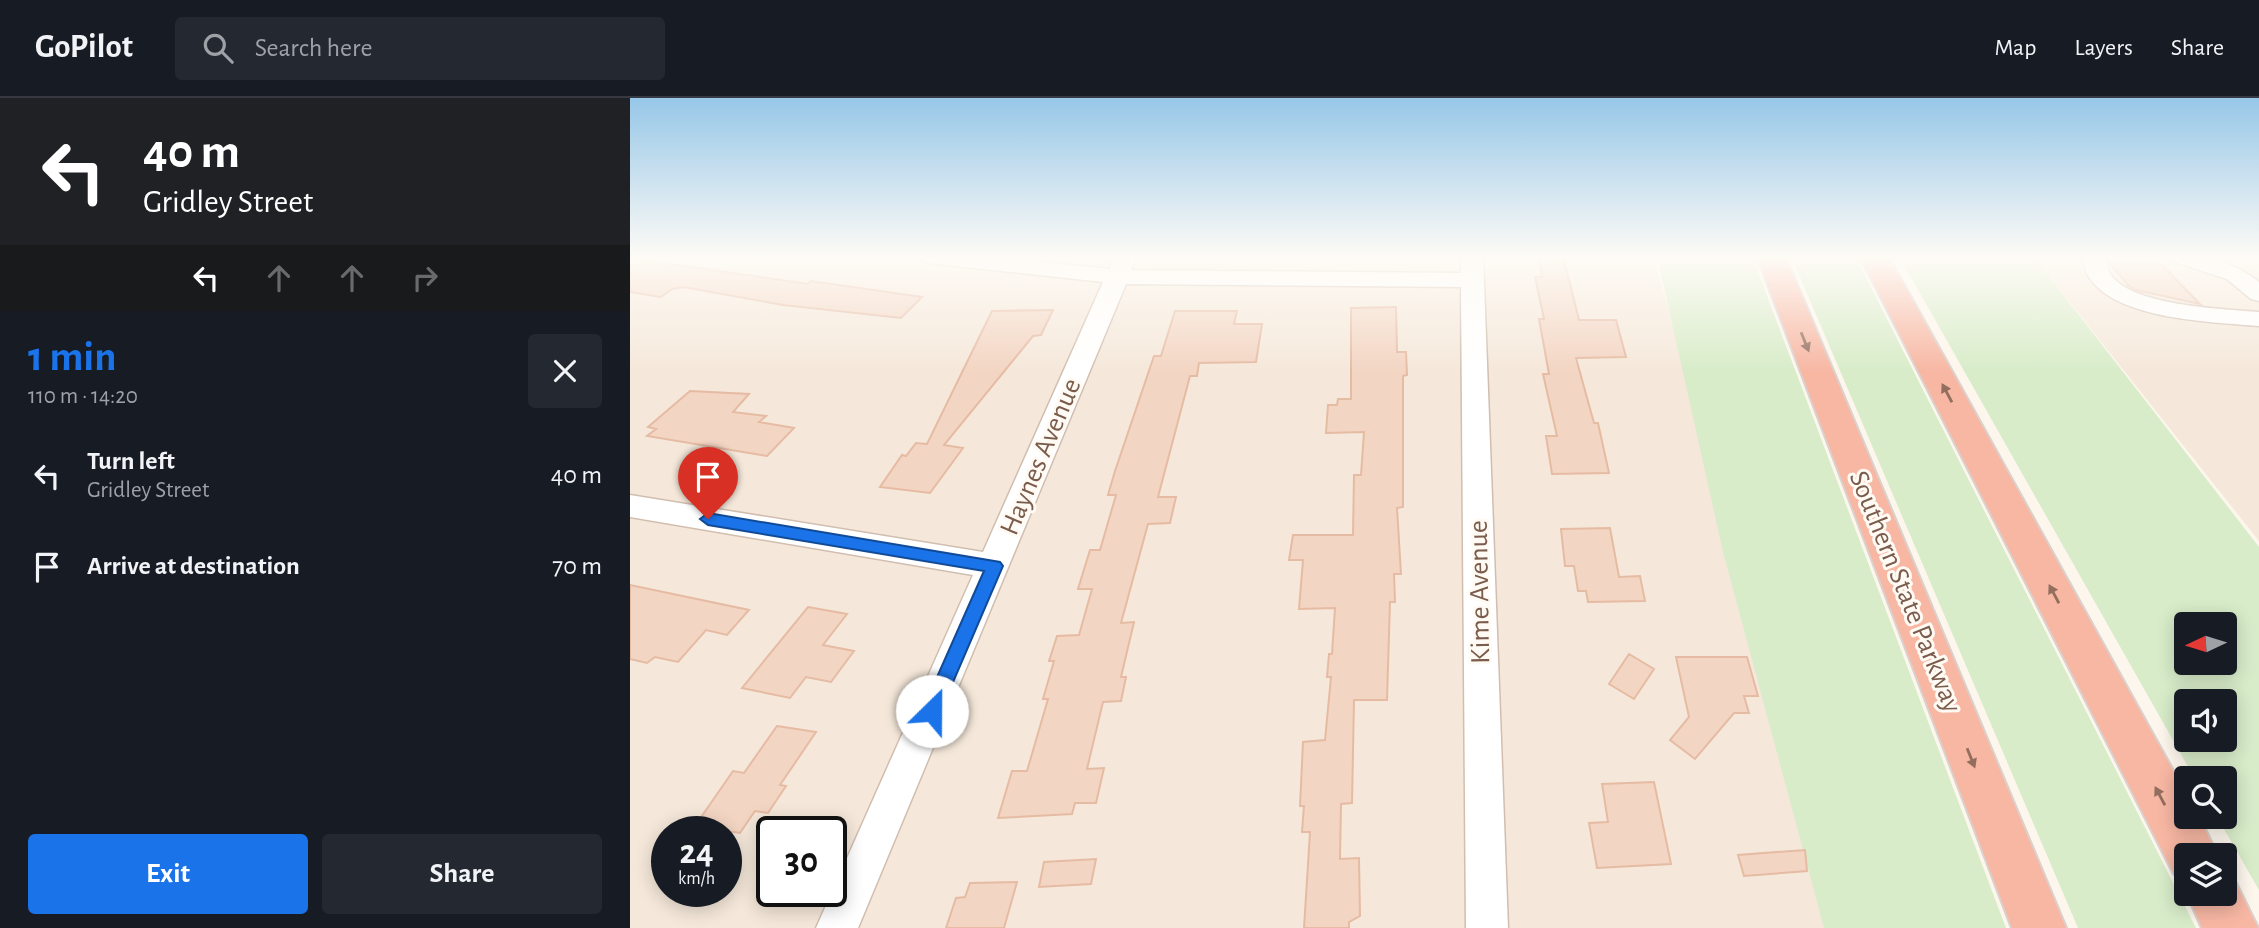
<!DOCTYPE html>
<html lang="en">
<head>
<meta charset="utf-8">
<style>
	:root { --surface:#171b24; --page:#242831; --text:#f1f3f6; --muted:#9ea1a6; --line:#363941; --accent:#1a73e8 }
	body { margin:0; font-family:"Alegreya Sans",sans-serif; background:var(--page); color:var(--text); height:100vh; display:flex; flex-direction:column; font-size:26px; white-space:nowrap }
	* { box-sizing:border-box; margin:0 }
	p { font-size:23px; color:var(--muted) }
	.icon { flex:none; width:38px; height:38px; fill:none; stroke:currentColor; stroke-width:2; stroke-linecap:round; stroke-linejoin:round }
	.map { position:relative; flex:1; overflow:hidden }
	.details { display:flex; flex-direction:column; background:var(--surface); width:630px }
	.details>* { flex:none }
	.banner { background:#202124; color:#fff; overflow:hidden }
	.needle { width:46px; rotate:266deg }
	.controls { position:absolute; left:1544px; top:514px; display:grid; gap:14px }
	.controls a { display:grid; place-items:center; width:63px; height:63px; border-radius:7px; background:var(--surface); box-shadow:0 4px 18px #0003; font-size:35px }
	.speed { position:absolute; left:21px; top:718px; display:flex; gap:14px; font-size:35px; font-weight:700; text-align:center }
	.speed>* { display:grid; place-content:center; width:91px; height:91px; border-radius:50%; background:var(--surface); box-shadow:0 4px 18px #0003; line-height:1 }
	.speed small { font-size:18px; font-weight:400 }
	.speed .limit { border:4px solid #111; border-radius:10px; background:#fff; color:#111 }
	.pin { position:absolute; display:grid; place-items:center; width:60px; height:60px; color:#fff; margin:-72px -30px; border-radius:50% 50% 50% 0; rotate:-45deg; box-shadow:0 0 7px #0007 }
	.pin .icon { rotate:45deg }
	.me { position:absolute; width:77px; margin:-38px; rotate:23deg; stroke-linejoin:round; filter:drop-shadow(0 0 5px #0008) }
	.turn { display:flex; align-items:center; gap:24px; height:147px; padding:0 28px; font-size:32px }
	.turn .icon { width:91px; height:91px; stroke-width:2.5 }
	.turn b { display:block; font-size:49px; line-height:60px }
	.lanes { display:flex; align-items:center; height:66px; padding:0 28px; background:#0003; justify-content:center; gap:35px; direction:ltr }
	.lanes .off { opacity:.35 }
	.round { display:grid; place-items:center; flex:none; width:74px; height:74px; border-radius:7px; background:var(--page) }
	.overview { display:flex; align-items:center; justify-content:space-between; height:119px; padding:0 28px }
	h1 { font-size:42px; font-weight:700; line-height:52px; color:var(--accent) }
	.action { display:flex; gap:14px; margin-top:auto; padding:14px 28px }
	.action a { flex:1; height:80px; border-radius:7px; background:var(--accent); color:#fff; font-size:28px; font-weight:700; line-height:80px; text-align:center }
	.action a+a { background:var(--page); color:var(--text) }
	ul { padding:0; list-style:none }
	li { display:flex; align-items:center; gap:21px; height:91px; padding:0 28px }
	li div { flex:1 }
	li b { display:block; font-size:26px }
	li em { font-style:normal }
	header { display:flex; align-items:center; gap:42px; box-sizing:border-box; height:98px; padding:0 35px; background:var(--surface); border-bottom:2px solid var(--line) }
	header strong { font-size:33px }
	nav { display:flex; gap:38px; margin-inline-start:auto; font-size:24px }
	.search { width:490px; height:63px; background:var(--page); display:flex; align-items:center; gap:18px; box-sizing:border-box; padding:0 24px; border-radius:7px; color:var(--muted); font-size:26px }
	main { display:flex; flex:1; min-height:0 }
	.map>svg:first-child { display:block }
	.residential { fill:#f5e8da; fill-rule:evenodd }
	.green { fill:#d8ecc9; fill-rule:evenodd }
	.building { fill:#f3d5c3; stroke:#e6bba3; stroke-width:2 }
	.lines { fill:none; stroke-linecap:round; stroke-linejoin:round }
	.minor-casing { stroke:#d1beb0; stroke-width:3 }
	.highway-casing { stroke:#dad1cd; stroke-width:4 }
	.minor { fill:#fff; fill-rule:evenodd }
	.highway { fill:#f7b7a3; fill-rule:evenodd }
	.oneway { fill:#936e5e }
	.route { fill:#1a73e8; stroke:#114b97; stroke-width:2 }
	.labels { text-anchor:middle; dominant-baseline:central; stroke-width:6; stroke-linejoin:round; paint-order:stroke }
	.street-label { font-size:28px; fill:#7a5c4d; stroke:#fffaf3 }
</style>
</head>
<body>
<header>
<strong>GoPilot</strong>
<div class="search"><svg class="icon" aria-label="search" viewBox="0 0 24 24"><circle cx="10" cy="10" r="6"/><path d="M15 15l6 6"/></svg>Search here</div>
<nav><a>Map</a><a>Layers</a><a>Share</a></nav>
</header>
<main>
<section class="details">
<div class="banner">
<div class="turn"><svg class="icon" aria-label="left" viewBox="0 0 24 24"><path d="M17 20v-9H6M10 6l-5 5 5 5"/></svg><div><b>40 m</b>Gridley Street</div></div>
<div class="lanes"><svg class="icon" aria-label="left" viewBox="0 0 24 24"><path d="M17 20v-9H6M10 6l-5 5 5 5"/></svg><svg class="icon off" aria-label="ahead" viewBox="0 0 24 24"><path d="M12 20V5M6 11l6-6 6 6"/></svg><svg class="icon off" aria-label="ahead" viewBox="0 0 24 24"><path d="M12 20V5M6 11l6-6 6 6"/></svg><svg class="icon off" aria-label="right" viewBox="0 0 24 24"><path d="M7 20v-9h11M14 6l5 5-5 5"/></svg></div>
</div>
<div class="overview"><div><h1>1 min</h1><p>110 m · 14:20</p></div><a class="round"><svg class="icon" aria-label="close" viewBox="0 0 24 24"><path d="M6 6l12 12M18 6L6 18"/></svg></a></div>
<ul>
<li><svg class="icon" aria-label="left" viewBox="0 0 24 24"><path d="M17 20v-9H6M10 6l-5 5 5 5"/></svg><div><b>Turn left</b><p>Gridley Street</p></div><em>40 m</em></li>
<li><svg class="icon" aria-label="arrive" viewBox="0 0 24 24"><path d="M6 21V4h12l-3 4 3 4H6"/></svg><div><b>Arrive at destination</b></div><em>70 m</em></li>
</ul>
<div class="action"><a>Exit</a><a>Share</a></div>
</section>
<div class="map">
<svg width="1629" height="830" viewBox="0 0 1629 830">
	<rect width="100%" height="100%" fill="#fdf6ec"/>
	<path class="residential" d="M0,158H1023L1221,830H0ZM37,733H96V793H37ZM142,733H201V793H142Z
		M1403,158H1629V443Z"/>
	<path class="green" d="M1027,158H1122L1376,830H1194L1093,454Z
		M1161,158H1225L1566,830H1448Z
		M1269,158H1403L1629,449V792L1587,719H1594V681H1565ZM1556,527H1594V565H1556ZM1556,604H1594V642H1556Z"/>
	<path class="building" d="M909,158H933L949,222H986L996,259L946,260L964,325H968L979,375L922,376L916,338H927L913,276H919L909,221H914L905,179H912Z
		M0,160L178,186L181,183L292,199L271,220L153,207L53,189L42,191L31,199L0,194Z
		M1529,164L1570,206L1506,192L1498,187L1479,165Z
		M766,209L767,254H776L777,277L773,278V409L767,410L771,476H764L765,504H760L757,602H724L722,705L711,706L710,761L729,760L730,818L719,824V830H674L680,734H672L674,708H670L673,644L695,642L701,579H697L699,556H702L705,510L669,511L673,462H659L663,437H723L724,377H731L734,334L696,335L698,307H707L708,301H721V210Z
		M423,212L411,237L403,238L314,347L333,350L300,395L250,389L272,357L276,358L286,345L297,346L362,213Z
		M545,213H607L604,226H632L626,264L569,265L567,278H560L528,399H546L540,425L518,426L491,525L504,524L491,579H496L491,603L473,604L457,671L474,670L466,705H445L442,716L368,720L382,673H397L418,601H413L424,563H419L427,538L449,537L462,491H448L460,452H470L486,397H478L485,373L524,258H531Z
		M60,293L119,296L103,314L136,318L129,324L164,330L137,358L17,338L26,331L18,329Z
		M980,430L989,479L1010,478L1015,503L958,504L956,493H948L944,468H935L931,431Z
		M0,487L119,512L97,537L76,532L48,564L25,559L17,565L0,561Z
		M178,509L217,516L193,547L224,553L201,584L176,579L160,600L112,590Z
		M999,556L1024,571L1004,601L979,586Z
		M1046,559H1117L1128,598H1114L1119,615H1104L1065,661L1040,642L1059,619Z
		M147,628L186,634L150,687L156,688L138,715L125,713L110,735L65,728L103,673L114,675Z
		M1024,684L1041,766L967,770L959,725L978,724L972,686Z
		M1175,752L1177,773L1114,778L1108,757Z
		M466,761L461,786L409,789L414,764Z
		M387,784L374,830H316L326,800L335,799L340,785Z"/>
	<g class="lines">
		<defs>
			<path id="minor" d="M287,158H356L479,171L485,158H507L501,172L831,175V158H853L878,830H836L831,189L496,186L228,830H186L343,477L0,419V397L353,454L473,184L298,165Z
				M1453,158H1475C1476,162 1477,169 1479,174C1497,208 1594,211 1629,214V228C1583,224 1486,222 1459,179C1455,173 1454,165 1453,158Z
				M1539,158C1572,156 1603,163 1629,184V203L1621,201L1597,181L1542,163Z"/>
			<path id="highway" d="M1127,158H1155L1436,830H1382Z
				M1230,158H1258L1556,696V719H1569L1588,758H1556V781L1544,776Z
				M1594,774L1602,777L1628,830H1572L1557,796H1594Z"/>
		</defs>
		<use href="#minor" class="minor-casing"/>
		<use href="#highway" class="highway-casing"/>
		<use href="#minor" class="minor"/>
		<use href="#highway" class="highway"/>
	</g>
	<defs><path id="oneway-solid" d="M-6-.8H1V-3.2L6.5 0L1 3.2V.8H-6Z" transform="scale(1.75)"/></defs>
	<g class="oneway">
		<use href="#oneway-solid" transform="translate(1175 244) rotate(68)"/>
		<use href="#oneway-solid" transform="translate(1317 295) rotate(-118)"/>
		<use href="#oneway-solid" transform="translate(1424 496) rotate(-118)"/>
		<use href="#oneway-solid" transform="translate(1341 660) rotate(68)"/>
		<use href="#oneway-solid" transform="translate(1530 698) rotate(-118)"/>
	</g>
	<linearGradient id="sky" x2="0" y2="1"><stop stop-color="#97c7e8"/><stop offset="0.58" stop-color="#fefbf6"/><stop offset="1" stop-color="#fefbf6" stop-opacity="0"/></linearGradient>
	<rect width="1629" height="274" fill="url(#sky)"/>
	<path class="route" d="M78,415L370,464L373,468L308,619L302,622L295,619L292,613L354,473L78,427L70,421Z"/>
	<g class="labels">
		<g class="street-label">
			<text transform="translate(411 359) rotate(-67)">Haynes Avenue</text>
			<text transform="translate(850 494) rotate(-91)">Kime Avenue</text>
			<text transform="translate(1275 494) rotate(68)">Southern State Parkway</text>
		</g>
	</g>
</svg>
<div class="controls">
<a><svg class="needle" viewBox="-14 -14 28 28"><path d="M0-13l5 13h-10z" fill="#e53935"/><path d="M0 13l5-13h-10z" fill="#9ea1a6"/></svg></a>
<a><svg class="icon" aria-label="sound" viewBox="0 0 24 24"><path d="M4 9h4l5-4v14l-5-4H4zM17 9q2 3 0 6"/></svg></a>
<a><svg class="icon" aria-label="search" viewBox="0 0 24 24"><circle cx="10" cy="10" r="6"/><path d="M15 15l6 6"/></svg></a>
<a><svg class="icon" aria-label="layers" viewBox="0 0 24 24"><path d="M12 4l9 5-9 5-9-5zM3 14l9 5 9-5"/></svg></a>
</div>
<div class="speed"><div>24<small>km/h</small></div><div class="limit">30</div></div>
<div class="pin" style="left:78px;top:421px;background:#d93025"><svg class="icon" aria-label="arrive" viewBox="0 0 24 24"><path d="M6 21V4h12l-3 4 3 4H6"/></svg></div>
<svg class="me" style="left:302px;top:613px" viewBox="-20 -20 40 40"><circle r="19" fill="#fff"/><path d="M0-13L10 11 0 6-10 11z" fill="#1a73e8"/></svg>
</div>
</main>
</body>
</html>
